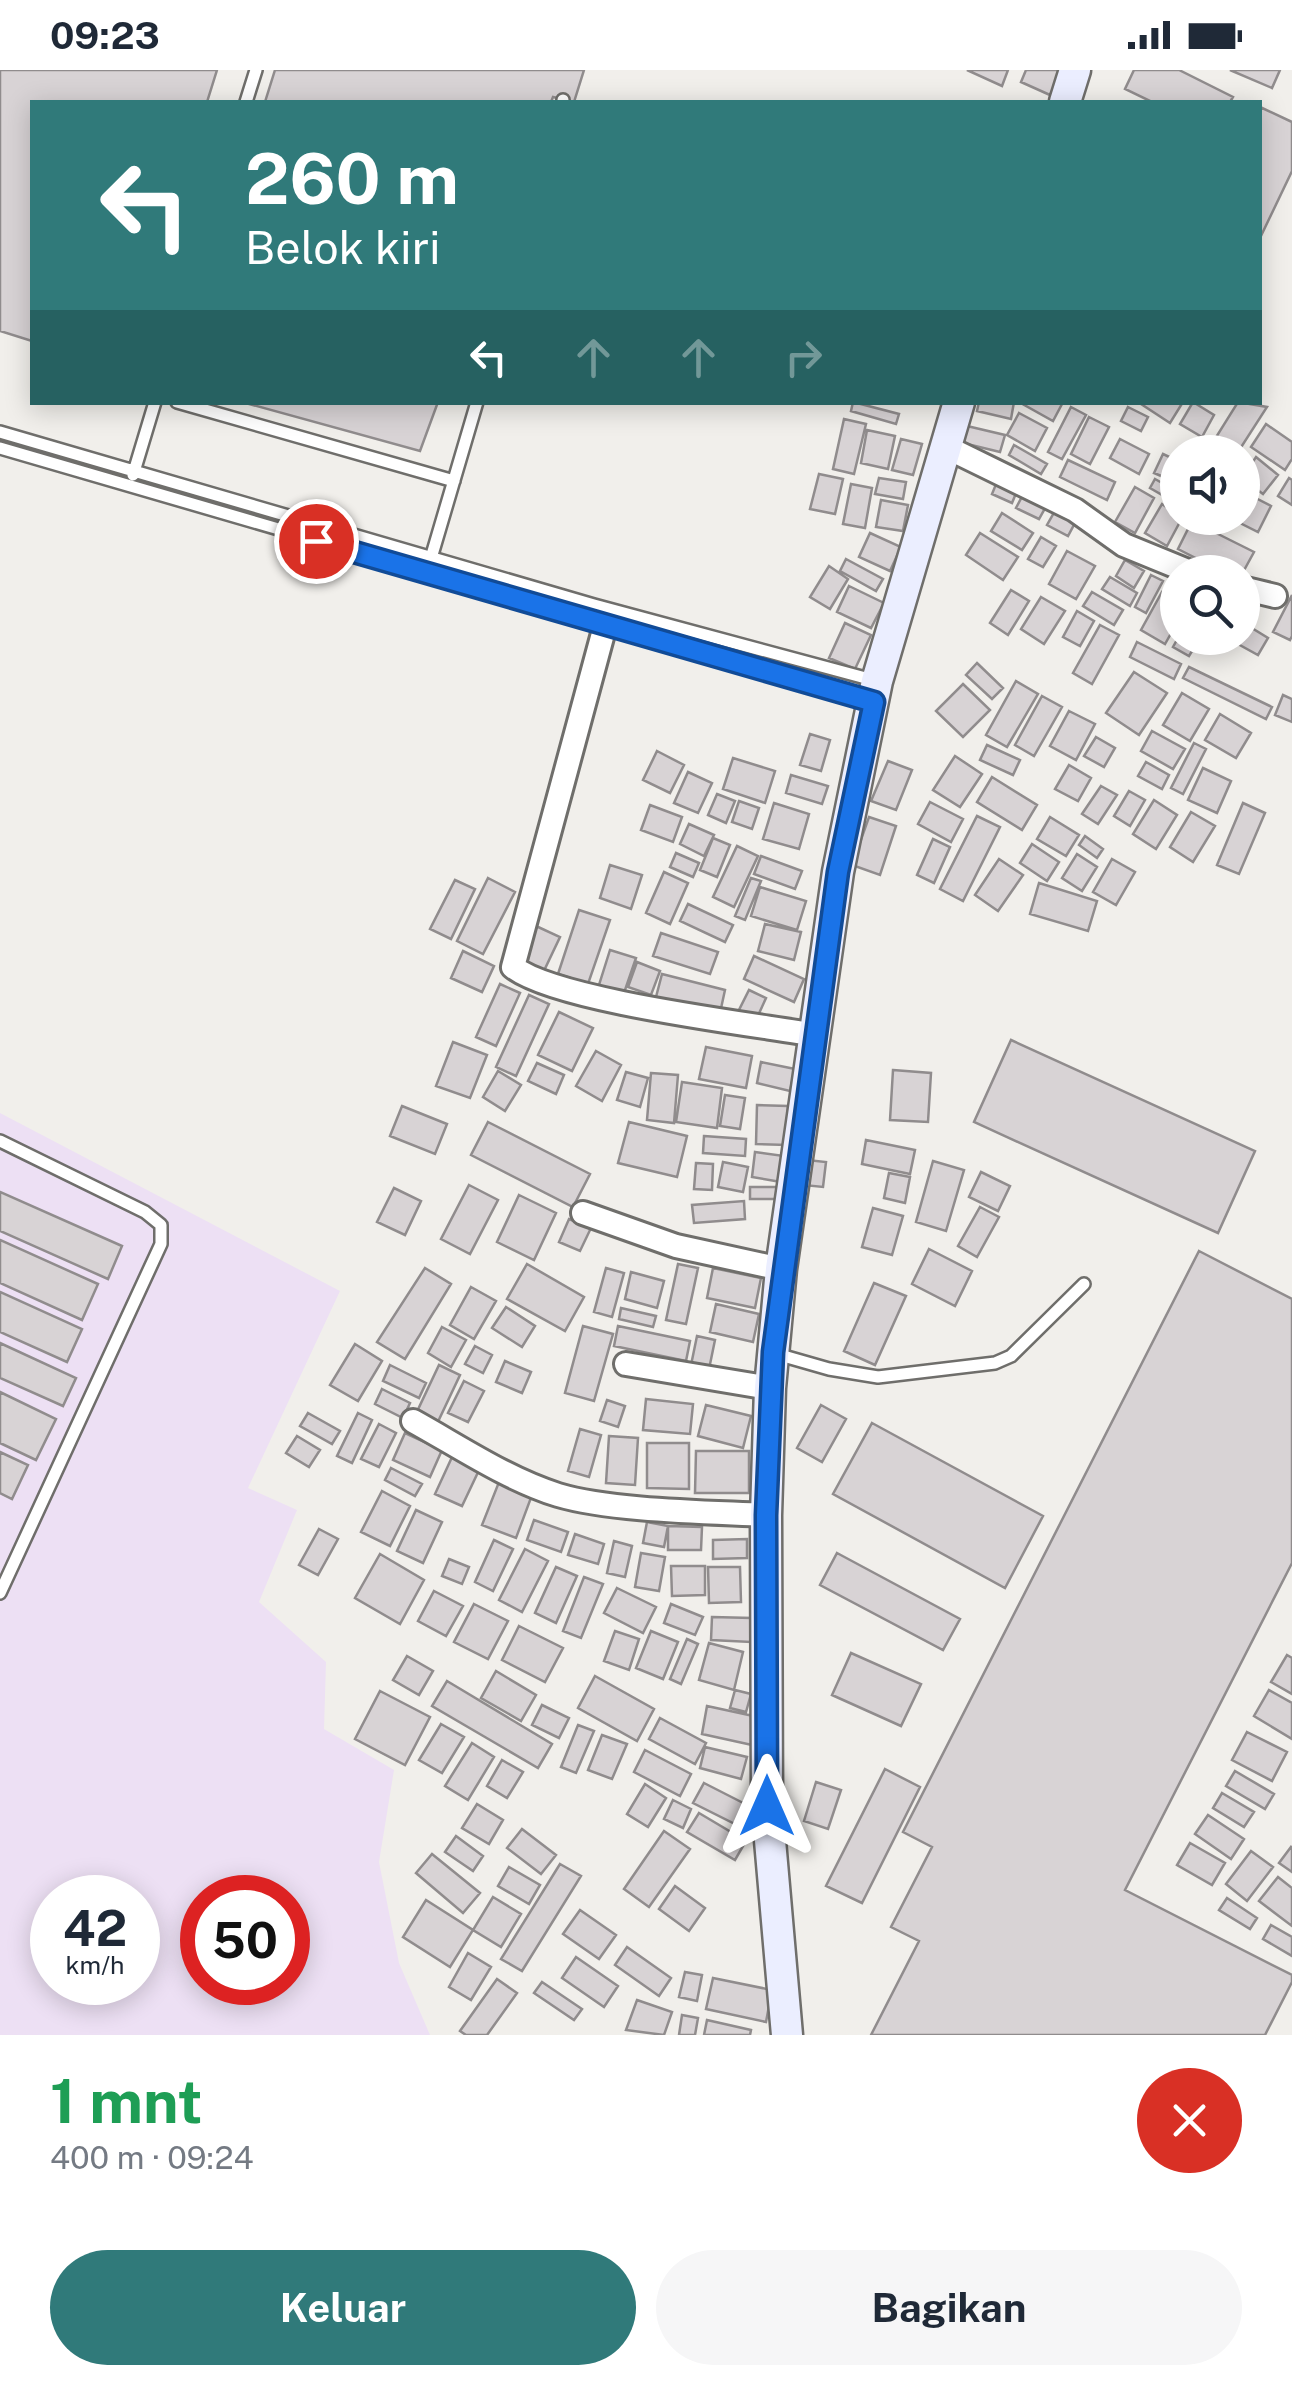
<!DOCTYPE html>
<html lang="id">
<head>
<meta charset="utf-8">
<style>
	:root { --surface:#fff; --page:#f6f6f7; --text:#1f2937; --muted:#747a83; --accent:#307a7a }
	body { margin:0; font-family:"Public Sans",sans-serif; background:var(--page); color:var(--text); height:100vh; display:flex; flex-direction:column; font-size:38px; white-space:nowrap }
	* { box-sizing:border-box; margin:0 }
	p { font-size:32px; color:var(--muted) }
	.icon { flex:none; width:55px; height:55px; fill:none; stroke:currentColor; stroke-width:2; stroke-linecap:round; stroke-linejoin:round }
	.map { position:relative; height:1965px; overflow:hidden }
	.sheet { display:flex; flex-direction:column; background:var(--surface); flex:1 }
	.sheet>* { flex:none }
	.banner { position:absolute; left:30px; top:30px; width:1232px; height:305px; border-radius:0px; box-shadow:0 5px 25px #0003; background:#307a7a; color:#fff; overflow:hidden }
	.buttons { position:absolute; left:1160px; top:365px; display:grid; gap:20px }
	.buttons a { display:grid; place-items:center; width:100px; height:100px; border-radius:50%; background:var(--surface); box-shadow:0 5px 25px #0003; font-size:50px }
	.speed { position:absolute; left:30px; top:1805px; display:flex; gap:20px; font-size:50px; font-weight:700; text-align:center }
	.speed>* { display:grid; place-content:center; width:130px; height:130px; border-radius:50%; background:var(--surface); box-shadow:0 5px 25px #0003; line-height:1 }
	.speed small { font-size:25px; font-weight:400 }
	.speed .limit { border:15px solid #d22; background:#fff; color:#111 }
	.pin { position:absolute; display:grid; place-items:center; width:85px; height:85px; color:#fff; margin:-42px; border:5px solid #fff; border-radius:50%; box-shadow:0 2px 10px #0007 }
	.me { position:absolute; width:110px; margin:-55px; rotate:0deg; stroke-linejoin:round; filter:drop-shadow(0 0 8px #0008) }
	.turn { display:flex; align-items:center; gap:35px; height:210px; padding:0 50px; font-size:45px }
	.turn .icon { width:130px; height:130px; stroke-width:2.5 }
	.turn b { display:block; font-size:70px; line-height:85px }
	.lanes { display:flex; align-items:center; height:95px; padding:0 50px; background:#0003; justify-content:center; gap:50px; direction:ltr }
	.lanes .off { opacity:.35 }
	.round { display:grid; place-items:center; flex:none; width:105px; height:105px; border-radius:52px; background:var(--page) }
	.head { display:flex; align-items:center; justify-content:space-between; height:170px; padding:0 50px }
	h1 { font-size:60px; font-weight:700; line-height:75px; color:#1e9e55 }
	.cta { display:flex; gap:20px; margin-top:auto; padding:20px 50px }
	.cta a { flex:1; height:115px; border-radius:60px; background:var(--accent); color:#fff; font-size:40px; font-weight:700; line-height:115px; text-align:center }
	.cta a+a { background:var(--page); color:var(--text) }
	.status { display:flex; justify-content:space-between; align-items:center; height:70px; padding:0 50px; background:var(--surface); direction:ltr }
	.status svg { height:28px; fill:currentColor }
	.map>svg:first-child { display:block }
	.industrial { fill:#ede0f4; fill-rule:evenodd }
	.building { fill:#d8d3d5; stroke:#908c8d; stroke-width:2.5 }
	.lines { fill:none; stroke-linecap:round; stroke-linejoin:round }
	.lane-casing { stroke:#6f6e6b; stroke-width:16 }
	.street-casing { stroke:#6f6e6b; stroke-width:28 }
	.secondary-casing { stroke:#6f6e6b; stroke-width:35 }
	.lane { stroke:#fff; stroke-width:11 }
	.street { stroke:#fff; stroke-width:22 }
	.secondary { stroke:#ebeeff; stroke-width:30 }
	.route-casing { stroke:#114b97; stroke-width:25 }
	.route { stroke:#1a73e8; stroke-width:18 }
</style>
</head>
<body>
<div class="status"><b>09:23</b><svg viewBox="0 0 49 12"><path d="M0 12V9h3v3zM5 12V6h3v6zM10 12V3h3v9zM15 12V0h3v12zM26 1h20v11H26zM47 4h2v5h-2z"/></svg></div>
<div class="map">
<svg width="1292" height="1965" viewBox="0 0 1292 1965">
	<rect width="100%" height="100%" fill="#f1efeb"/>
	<path class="industrial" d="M0,1043L340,1221L248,1418L297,1440L259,1532L326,1592L324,1659L394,1700L379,1792L399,1893L430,1965H0ZM52,1828H138V1912H52ZM202,1828H288V1912H202Z"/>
	<path class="building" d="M0,0H217L207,32H32V271L0,261Z
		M275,0H584L574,32L553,27L551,32H265Z
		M967,0H1008L1002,16Z
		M1026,0H1062L1050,25L1021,12Z
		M1134,0H1179L1233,27L1230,32H1152L1125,19Z
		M1230,0H1280L1272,18Z
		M1260,37L1292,52V101L1260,168Z
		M242,332H438L420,381Z
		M853,332L899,344L896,354L851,341Z
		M979,332H1014L1011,349L977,341Z
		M1019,332H1060L1062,334L1053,351Z
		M1138,332H1183L1170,353Z
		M1193,332L1214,345L1202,367L1180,354Z
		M1238,332L1267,337L1238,382H1230L1213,372Z
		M1071,337L1086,345L1062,389L1048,382Z
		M1128,337L1148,347L1141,361L1121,351Z
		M1019,343L1047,358L1035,381L1007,365Z
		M1089,347L1109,357L1090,394L1071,384Z
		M844,349L866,354L854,404L833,399Z
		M1266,354L1292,372V389L1285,400L1251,377Z
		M967,356L1005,365L1000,382L963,373Z
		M867,360L895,366L888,399L861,393Z
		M901,369L922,374L913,405L892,400Z
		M1120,369L1149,384L1139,404L1110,388Z
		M1014,375L1047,394L1041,404L1009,385Z
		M1163,384L1178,391V413L1154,403Z
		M1256,387L1278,405L1263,424L1242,408Z
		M1068,390L1115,412L1107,430L1060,407Z
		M819,404L843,409L835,444L810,439Z
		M999,407L1019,416L1012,433L992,424Z
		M879,408L906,412L903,429L875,424Z
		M1289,408L1292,410V435L1278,426Z
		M1155,409L1178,422V434L1150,418Z
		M851,414L872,418L865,458L843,454Z
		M1135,417L1154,428L1135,463L1115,452Z
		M1025,421L1048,433L1039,449L1016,438Z
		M1242,421L1271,436L1258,462L1230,448H1242Z
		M881,430L908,435L903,461L876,457Z
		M1162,434L1182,448L1167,476L1145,463Z
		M1055,441L1076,451L1068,466L1047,455Z
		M1002,443L1033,463L1022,480L991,461Z
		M1192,451L1254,482L1242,504L1223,502L1178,479Z
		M870,463L901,477L890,501L859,487Z
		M980,463L1018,487L1003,510L966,485Z
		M1041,467L1056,476L1043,497L1028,489Z
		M1067,481L1095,496L1076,529L1049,514Z
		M846,489L883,509L876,521L840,501Z
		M1125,490L1144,501L1134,518L1116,506Z
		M829,496L848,509L830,539L810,527Z
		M1151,505L1163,511L1146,543L1135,537Z
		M1110,507L1137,523L1130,536L1102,519Z
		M849,516L884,533L871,558L837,542Z
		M1011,520L1029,531L1008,565L990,553Z
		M1092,522L1123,540L1114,555L1083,536Z
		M1162,522L1178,531V551L1165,574L1141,560Z
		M1292,525V566L1290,570L1273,562Z
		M1041,527L1065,541L1044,574L1021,559Z
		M1077,541L1094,551L1080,576L1063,567Z
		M1242,552L1268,568L1258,585L1227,568H1242Z
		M845,553L871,565L855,599L829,588Z
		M1100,555L1119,565L1092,614L1073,603Z
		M1178,568H1200L1189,586L1173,577Z
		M1137,572L1181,594L1174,609L1130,587Z
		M977,593L1003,618L992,629L966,605Z
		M1189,597L1272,637L1266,649L1183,608Z
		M1134,602L1167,623L1139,665L1106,643Z
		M1016,611L1038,624L1007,677L986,665Z
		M963,614L990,640L963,667L936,641Z
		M1182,623L1209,639L1190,671L1163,655Z
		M1283,625L1292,629V652L1275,645Z
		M1042,626L1062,637L1034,686L1015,675Z
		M1069,641L1095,654L1076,690L1050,676Z
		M1220,644L1251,663L1236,688L1205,670Z
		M1152,661L1185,679L1173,699L1141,681Z
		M810,664L830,670L821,701L800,695Z
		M1096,667L1115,678L1104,697L1084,686Z
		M1194,673L1206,679L1183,724L1171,718Z
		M987,675L1020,690L1013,705L980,690Z
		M657,681L684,695L670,723L643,710Z
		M955,686L982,704L960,737L933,720Z
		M733,688L775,701L765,733L723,719Z
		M888,691L912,700L896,740L871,731Z
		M1146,692L1169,705L1162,719L1138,706Z
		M1069,695L1091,708L1078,731L1055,719Z
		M1203,698L1231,711L1217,743L1188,730Z
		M688,702L712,713L698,743L674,733Z
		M791,705L828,716L822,734L786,723Z
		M992,707L1037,735L1022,760L977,732Z
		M1101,716L1117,725L1098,754L1082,744Z
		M1129,721L1145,730L1130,756L1114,746Z
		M717,724L735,731L726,753L708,745Z
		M1154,730L1177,745L1156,779L1133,764Z
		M739,731L759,738L752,759L732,752Z
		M930,732L963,749L951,772L918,754Z
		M774,733L809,744L799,779L763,769Z
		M1243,733L1265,743L1239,804L1217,795Z
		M650,735L682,747L673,772L641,760Z
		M1191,742L1215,756L1193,792L1170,777Z
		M977,746L1000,757L963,831L940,819Z
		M869,747L896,756L880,805L852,795Z
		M1050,747L1079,765L1066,786L1037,769Z
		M689,754L714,765L704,786L680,774Z
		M1085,766L1103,779L1097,788L1079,775Z
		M713,768L730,775L717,807L700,800Z
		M933,769L950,777L934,813L917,805Z
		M1032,774L1059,792L1047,811L1020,793Z
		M737,776L758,786L734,837L713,827Z
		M676,783L699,793L693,807L670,797Z
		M1077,784L1097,797L1082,821L1062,808Z
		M761,786L802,801L795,819L754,804Z
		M999,789L1023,805L998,841L975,825Z
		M1112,789L1135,802L1116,835L1093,822Z
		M610,795L642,805L631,839L600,828Z
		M664,802L688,813L670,854L646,843Z
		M488,808L515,822L483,884L457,871Z
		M751,808L761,811L745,850L735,846Z
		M455,810L475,819L451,869L430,859Z
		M1039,813L1097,831L1088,861L1030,844Z
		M760,817L806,831L797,860L751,846Z
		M688,834L733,855L725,872L680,851Z
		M579,840L610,850L588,914L558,904Z
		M765,854L801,862L794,890L758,881Z
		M536,856L560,867L541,907L517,896Z
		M661,863L718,882L710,904L653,886Z
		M610,880L636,888L624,923L599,915Z
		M463,881L494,896L482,922L451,908Z
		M754,886L804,909L794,932L744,909Z
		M637,892L660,901L651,925L628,917Z
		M662,904L725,920L720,943L656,927Z
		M500,914L520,923L496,976L476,967Z
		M749,920L766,928L756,950L738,942Z
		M529,925L549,934L516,1006L496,997Z
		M559,942L593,958L572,1001L538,985Z
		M1011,970L1255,1081L1218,1163L974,1052Z
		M453,972L487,985L470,1028L436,1016Z
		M706,977L752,986L746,1018L699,1009Z
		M596,981L621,995L602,1031L576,1016Z
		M761,992L795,999L790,1021L757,1013Z
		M537,993L564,1005L556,1024L528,1011Z
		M893,1000L931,1003L928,1052L890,1050Z
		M498,1001L521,1015L505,1041L483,1027Z
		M626,1002L648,1008L640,1037L617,1030Z
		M651,1003L678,1005L674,1053L647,1050Z
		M682,1012L722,1018L717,1058L676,1052Z
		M725,1025L745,1028L740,1059L720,1056Z
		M757,1035L788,1036L787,1075L756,1074Z
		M402,1036L447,1054L435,1084L390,1066Z
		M488,1052L590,1104L573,1137L471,1085Z
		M629,1052L687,1066L677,1107L618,1093Z
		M704,1066L746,1069L745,1086L703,1083Z
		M866,1070L915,1080L910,1104L862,1094Z
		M755,1082L784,1086L781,1112L752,1107Z
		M807,1090L826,1092L823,1117L803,1115Z
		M933,1091L964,1100L946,1161L916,1152Z
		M723,1092L748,1097L743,1122L718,1117Z
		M696,1093L713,1094L712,1120L694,1119Z
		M981,1102L1010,1116L998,1141L969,1127Z
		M889,1103L910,1107L905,1133L884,1128Z
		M469,1115L498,1130L470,1184L441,1169Z
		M750,1117H778V1129H750Z
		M394,1118L421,1131L405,1165L377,1152Z
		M0,1122L122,1176L108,1209L0,1161Z
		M519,1125L556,1143L534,1190L497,1172Z
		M744,1131L745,1149L694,1153L692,1135Z
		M980,1137L999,1147L977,1187L958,1176Z
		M873,1138L903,1146L892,1185L862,1177Z
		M569,1149L591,1158L580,1181L559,1172Z
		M0,1170L98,1214L82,1250L0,1213Z
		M929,1179L972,1201L955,1236L912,1214Z
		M1199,1181L1292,1229V1493L1125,1820L1292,1905V1912L1265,1965H871L919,1871L891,1857L932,1777L903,1762Z
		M527,1194L584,1227L565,1261L507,1229Z
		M678,1194L698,1198L686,1254L666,1250Z
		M425,1198L451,1214L405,1289L377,1272Z
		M606,1198L624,1203L612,1247L594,1242Z
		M713,1198L761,1208L755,1238L707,1228Z
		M631,1202L664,1211L657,1238L625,1229Z
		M874,1213L906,1226L875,1295L844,1281Z
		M471,1217L496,1231L474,1269L450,1255Z
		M0,1222L82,1259L67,1292L0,1262Z
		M716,1234L759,1244L753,1272L710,1262Z
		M506,1237L535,1256L522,1277L492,1258Z
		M621,1238L656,1246L653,1257L619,1249Z
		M583,1256L613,1264L594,1331L565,1323Z
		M618,1256L690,1271L686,1291L614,1276Z
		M442,1257L466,1270L451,1297L428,1283Z
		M697,1266L715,1270L708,1304L690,1300Z
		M0,1273L76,1308L63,1336L0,1308Z
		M355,1274L382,1291L358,1331L330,1315Z
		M475,1276L492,1285L483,1303L465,1294Z
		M505,1291L531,1302L522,1323L496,1312Z
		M390,1295L426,1313L419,1328L383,1311Z
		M439,1295L460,1305L435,1358L414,1348Z
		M464,1311L484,1321L468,1352L448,1343Z
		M382,1319L410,1333L403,1348L375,1334Z
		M0,1322L56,1349L36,1390L0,1373Z
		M646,1329L693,1334L690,1364L643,1360Z
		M607,1330L625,1336L618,1357L600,1351Z
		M706,1335L751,1346L743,1378L698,1366Z
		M821,1335L846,1349L822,1392L797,1378Z
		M308,1343L340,1361L332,1374L300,1356Z
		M358,1343L372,1350L352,1393L337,1386Z
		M872,1353L1043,1446L1005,1518L833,1424Z
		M379,1354L396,1363L379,1397L361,1389Z
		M580,1359L601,1365L589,1407L568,1401Z
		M405,1363L442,1380L430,1407L393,1390Z
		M297,1366L320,1380L309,1397L286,1383Z
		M609,1366L638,1368L635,1415L606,1413Z
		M647,1373H689V1419L647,1418Z
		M696,1381H749V1423H695Z
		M0,1382L28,1395L12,1429L0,1423Z
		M453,1385L480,1398L462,1436L435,1424Z
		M391,1398L422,1414L415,1426L385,1410Z
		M499,1412L532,1425L516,1468L482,1455Z
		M382,1421L410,1436L390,1476L361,1462Z
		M416,1440L442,1452L423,1493L397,1481Z
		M534,1450L568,1462L561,1482L527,1470Z
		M647,1452L668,1456L664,1477L643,1473Z
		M668,1456L702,1457L701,1480H668Z
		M319,1459L338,1469L318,1505L299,1495Z
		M575,1464L604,1474L598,1494L568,1485Z
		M747,1469V1488L713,1489V1470Z
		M494,1470L513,1479L493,1521L475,1512Z
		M614,1471L632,1476L625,1507L607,1503Z
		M525,1479L548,1491L522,1542L499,1530Z
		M641,1483L665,1487L659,1521L635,1517Z
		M837,1483L960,1549L943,1580L820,1515Z
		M380,1484L424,1510L400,1554L355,1528Z
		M449,1489L469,1497L462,1514L442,1506Z
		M671,1496H705V1525L672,1526Z
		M556,1497L577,1506L556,1553L535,1543Z
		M708,1497H740L741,1532L709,1533Z
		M584,1507L603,1514L581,1568L563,1561Z
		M617,1518L656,1537L643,1563L604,1543Z
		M434,1521L463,1536L446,1566L418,1551Z
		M474,1534L508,1551L488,1589L454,1572Z
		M671,1534L703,1547L695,1565L664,1553Z
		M712,1547L752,1548L751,1572L711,1570Z
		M519,1556L563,1578L545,1612L502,1590Z
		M615,1561L639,1569L629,1600L604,1591Z
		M651,1561L678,1572L663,1609L636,1598Z
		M687,1569L698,1574L681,1614L670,1609Z
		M709,1573L743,1582L734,1620L699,1610Z
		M851,1583L921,1614L901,1656L832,1625Z
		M1287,1585L1292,1588V1624L1271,1612Z
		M407,1586L433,1601L419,1625L393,1610Z
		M496,1601L536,1625L521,1651L481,1628Z
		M595,1606L654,1639L637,1671L578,1638Z
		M447,1611L552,1674L538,1698L432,1636Z
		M735,1620L751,1624L746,1642L730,1638Z
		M1269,1620L1292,1633V1669L1254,1646Z
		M380,1621L430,1647L405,1695L355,1669Z
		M542,1635L569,1648L559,1668L532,1655Z
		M707,1636L758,1647L752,1675L702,1664Z
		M660,1648L706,1673L695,1694L649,1669Z
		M441,1654L464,1667L442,1703L419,1690Z
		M578,1655L594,1661L576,1703L561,1697Z
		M1247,1662L1287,1682L1272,1711L1232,1690Z
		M602,1665L627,1674L612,1709L588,1700Z
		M472,1673L494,1687L468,1730L445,1716Z
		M705,1677L747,1687L741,1709L700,1698Z
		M645,1680L691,1704L680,1726L634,1702Z
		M502,1690L523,1702L507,1728L487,1716Z
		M885,1699L920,1717L862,1833L826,1816Z
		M1235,1701L1274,1724L1265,1739L1226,1716Z
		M816,1712L841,1720L828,1759L804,1751Z
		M704,1713L751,1737L741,1757L693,1733Z
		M645,1714L666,1728L648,1757L627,1744Z
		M1222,1723L1254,1742L1244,1757L1213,1738Z
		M673,1730L691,1739L683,1758L664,1749Z
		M477,1734L503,1750L489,1774L462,1758Z
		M699,1743L746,1771L735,1790L687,1762Z
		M1208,1745L1244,1769L1231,1789L1195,1764Z
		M522,1759L556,1785L541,1804L507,1778Z
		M664,1761L690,1779L649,1837L624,1819Z
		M456,1766L483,1786L473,1801L445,1782Z
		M1190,1773L1225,1793L1212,1815L1177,1795Z
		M1291,1777L1292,1778V1802L1279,1793Z
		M1251,1781L1273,1797L1247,1831L1226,1814Z
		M432,1784L480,1823L463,1843L416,1803Z
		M560,1794L581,1806L522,1901L501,1889Z
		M509,1797L540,1815L529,1834L498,1816Z
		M1278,1807L1292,1818V1856L1259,1831Z
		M675,1816L705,1838L689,1861L659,1839Z
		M493,1827L521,1844L501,1877L473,1860Z
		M1227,1828L1257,1848L1250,1859L1219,1840Z
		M426,1830L473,1860L450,1897L403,1867Z
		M580,1840L616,1865L599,1889L563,1864Z
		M1271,1855L1292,1867V1886L1263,1869Z
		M627,1877L671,1908L659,1926L615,1895Z
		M468,1883L491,1897L471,1930L449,1917Z
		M576,1887L618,1916L604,1937L562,1908Z
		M685,1902L702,1905L697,1931L679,1927Z
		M713,1908L772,1920L766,1952L706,1939Z
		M497,1909L517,1923L487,1965H466L460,1961Z
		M542,1912L582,1939L574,1950L534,1923Z
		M637,1930L672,1942L664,1965L626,1960Z
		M682,1945L698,1948L695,1965H679Z
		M707,1950L751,1960L750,1965H704Z"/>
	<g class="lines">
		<defs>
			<path id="lane" d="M246,32L256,0
				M563,32V30
				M177,332L454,411
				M0,362L594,535L873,610
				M0,378L870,631
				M133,405L155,332
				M429,495L477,332
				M0,1071L145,1142L161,1155V1174L0,1523
				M773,1283L829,1299L878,1307L995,1293L1011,1286L1084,1214"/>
			<path id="street" d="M944,376L1075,440L1124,475L1190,502
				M1242,518L1275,526
				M605,556L513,897C556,931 752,954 816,965
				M583,1143L676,1176L781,1199
				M626,1294L770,1318
				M413,1351C460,1377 507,1409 558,1425C612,1441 707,1442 766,1445"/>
			<path id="secondary" d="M1065,32L1075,0
				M787,1965L767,1736L766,1445L770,1318L781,1199L838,802L877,611L959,332"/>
		</defs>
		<use href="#lane" class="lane-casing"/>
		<use href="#street" class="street-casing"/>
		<use href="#secondary" class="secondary-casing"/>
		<use href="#lane" class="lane"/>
		<use href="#street" class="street"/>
		<use href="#secondary" class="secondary"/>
	</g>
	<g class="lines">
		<defs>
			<path id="route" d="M316,471L874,632L838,802L773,1282L766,1445L767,1736"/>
		</defs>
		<use href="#route" class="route-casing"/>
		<use href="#route" class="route"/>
	</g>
</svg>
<div class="buttons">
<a><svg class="icon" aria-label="sound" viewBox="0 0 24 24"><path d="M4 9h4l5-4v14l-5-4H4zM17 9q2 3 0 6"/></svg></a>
<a><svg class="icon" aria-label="search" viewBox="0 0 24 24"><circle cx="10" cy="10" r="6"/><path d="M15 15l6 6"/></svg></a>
</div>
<div class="speed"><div>42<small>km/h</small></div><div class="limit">50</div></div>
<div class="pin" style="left:316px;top:471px;background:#d93025"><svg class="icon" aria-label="arrive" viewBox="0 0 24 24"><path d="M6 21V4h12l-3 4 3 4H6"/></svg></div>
<svg class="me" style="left:767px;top:1736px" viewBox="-20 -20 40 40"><path d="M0-17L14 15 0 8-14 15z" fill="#1a73e8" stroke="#fff" stroke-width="4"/></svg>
<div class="banner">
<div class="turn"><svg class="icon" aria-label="left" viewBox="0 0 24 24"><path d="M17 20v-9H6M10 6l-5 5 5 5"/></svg><div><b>260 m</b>Belok kiri</div></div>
<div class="lanes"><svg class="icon" aria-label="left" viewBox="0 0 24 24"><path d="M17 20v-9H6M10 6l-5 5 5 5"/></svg><svg class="icon off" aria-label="ahead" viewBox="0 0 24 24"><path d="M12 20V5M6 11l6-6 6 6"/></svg><svg class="icon off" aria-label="ahead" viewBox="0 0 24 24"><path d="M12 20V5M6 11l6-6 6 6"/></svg><svg class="icon off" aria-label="right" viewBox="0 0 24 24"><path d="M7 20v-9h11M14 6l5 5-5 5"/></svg></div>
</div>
</div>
<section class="sheet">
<div class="head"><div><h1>1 mnt</h1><p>400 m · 09:24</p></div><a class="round" style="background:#d93025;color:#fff"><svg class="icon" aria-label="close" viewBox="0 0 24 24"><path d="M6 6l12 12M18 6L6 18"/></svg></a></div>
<div class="cta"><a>Keluar</a><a>Bagikan</a></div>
</section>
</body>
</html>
